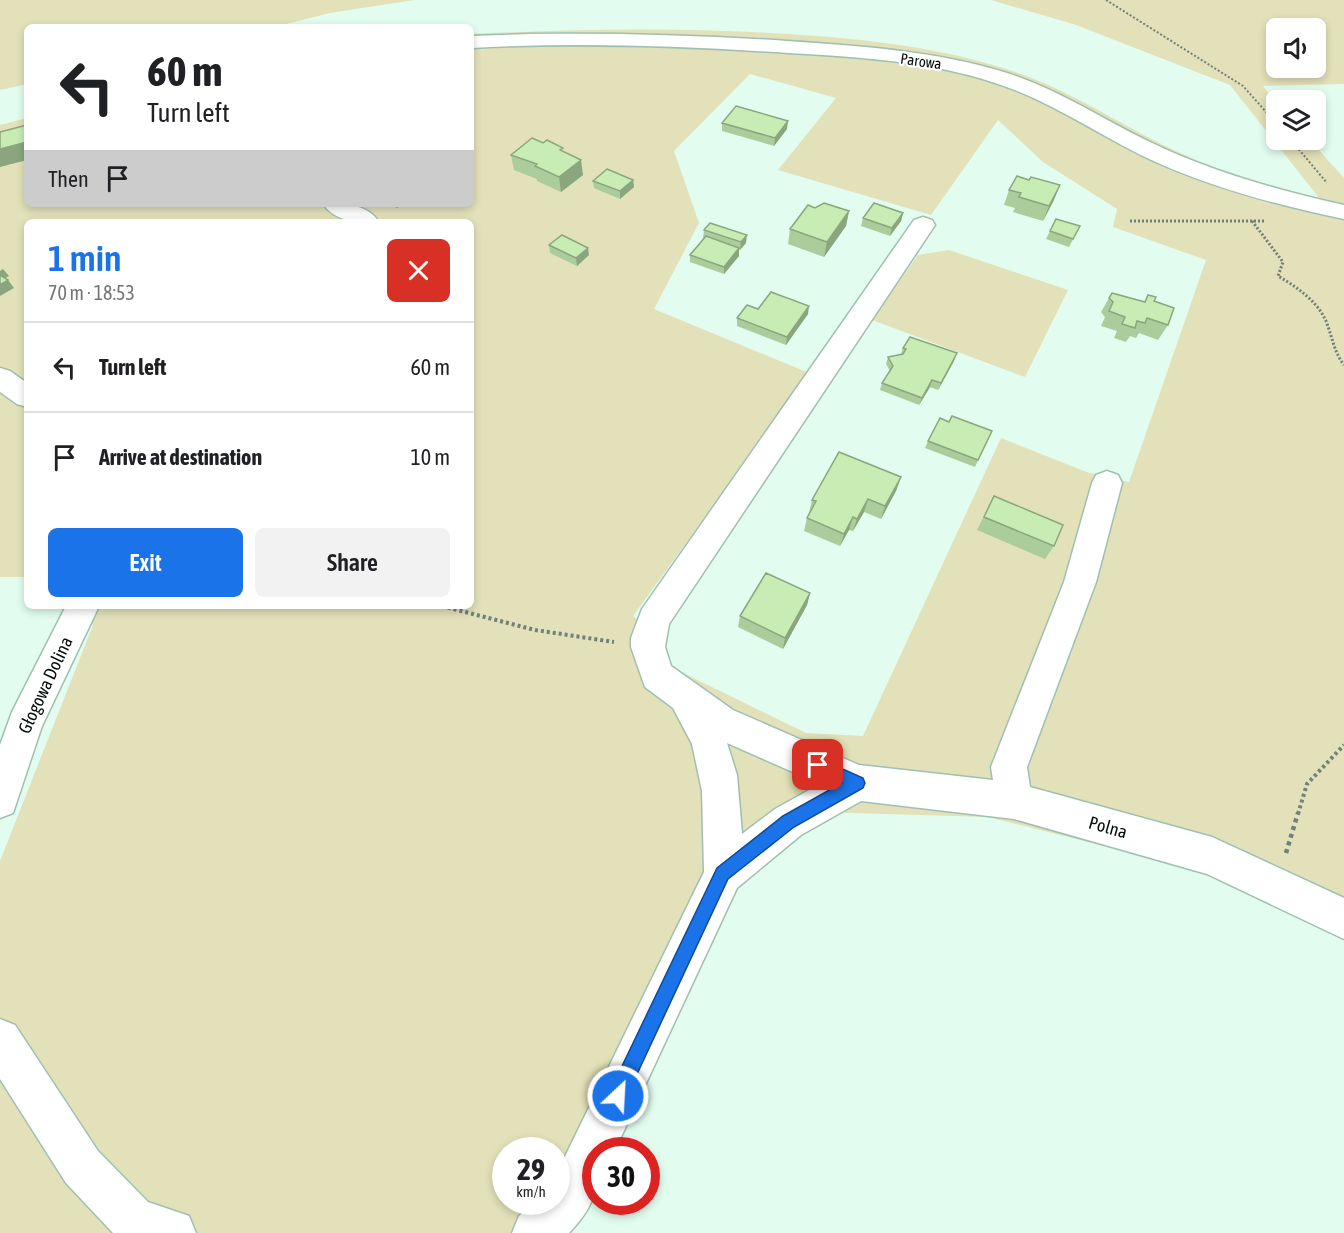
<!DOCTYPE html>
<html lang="en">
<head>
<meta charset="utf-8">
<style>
	:root { --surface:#fff; --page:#f2f2f2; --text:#202124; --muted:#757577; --line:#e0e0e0; --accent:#1a73e8 }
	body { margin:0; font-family:"Asap Condensed",sans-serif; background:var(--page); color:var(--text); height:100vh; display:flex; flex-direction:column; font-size:22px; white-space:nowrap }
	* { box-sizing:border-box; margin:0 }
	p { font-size:20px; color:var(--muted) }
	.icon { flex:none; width:33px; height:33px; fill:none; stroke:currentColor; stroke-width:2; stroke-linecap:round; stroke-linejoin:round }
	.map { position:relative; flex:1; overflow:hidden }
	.sheet { position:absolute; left:24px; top:219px; width:450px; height:390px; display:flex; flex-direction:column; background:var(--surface); border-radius:9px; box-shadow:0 3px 9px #0003 }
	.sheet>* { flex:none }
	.banner { position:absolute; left:24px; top:24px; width:450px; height:183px; border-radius:9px; box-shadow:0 3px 9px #0003; background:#fff; color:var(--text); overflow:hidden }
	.fabs { position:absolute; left:1266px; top:18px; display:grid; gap:12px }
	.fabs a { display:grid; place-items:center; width:60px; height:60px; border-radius:9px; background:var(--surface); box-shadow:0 3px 9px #0003; font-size:30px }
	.speed { position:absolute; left:492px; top:1137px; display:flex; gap:12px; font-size:30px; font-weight:700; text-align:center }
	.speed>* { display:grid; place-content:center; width:78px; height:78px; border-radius:50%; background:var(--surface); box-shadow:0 3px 9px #0003; line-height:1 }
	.speed small { font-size:15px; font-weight:400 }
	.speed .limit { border:9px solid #d22; background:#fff; color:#111 }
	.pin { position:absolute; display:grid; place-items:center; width:51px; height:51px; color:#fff; margin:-26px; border-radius:12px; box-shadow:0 3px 9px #0006 }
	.me { position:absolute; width:66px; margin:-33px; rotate:25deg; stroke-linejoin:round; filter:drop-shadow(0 0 4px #0008) }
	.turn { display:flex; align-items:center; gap:21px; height:126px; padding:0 24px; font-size:27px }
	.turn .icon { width:78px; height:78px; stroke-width:2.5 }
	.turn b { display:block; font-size:42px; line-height:51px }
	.then { display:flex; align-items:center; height:57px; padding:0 24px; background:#0003; gap:12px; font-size:22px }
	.round { display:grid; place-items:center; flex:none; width:63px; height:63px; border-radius:9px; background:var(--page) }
	.headline { display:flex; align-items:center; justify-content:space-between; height:102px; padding:0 24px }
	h1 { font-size:36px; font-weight:600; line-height:45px; color:var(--accent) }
	.action { display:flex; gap:12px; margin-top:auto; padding:12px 24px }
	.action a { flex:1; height:69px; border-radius:9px; background:var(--accent); color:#fff; font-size:24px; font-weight:600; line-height:69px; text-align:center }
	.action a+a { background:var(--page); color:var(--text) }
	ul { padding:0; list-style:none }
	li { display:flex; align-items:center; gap:18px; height:90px; padding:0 24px; border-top:2px solid var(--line) }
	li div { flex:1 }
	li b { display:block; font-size:22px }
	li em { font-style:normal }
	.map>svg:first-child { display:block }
	.green { fill:#e2e1b9; fill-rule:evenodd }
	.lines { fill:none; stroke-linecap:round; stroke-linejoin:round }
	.minor-casing { stroke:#9fc0b0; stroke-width:3 }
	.path-far3 { stroke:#6f8178; stroke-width:2; stroke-dasharray:2 2; stroke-linecap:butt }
	.path-far2 { stroke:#6f8178; stroke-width:3; stroke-dasharray:2 2; stroke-linecap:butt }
	.path-far1 { stroke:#6f8178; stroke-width:4; stroke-dasharray:3 3; stroke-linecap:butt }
	.path { stroke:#6f8178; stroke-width:4.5; stroke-dasharray:4 4; stroke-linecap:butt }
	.minor { fill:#fff; fill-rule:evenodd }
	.wall { fill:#abcc9b }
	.shaded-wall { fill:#8ba67e }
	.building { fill:#c7edb4; stroke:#8ba67e; stroke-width:1.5 }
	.route { fill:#1a73e8; stroke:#114b97; stroke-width:1.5 }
	.labels { text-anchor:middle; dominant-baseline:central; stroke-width:4.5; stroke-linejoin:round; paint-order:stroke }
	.far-street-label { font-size:15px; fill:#040e09; stroke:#fff }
	.street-label { font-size:18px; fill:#040e09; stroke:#fff }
</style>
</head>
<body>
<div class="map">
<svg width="1344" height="1233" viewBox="0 0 1344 1233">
	<rect width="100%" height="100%" fill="#e2fdef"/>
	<path class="green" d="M0,0H414L330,13L274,27H27V84L0,90Z
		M991,0H1344V84L1263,86L1276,101V140H1310L1344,178V934L1201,870L988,817L818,812L738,878L608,1150H596L569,1233H0V861L93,625L60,606H471V222H27V577H0V125L27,118V204H471V34C577,29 682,27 788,34C867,39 949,48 1024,75C1078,95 1126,128 1178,152C1223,173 1273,185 1320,199L1230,85L1076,25ZM1276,28H1316V68H1276ZM750,74L836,98L778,170L931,215L998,120L1043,162L1117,209L1113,227L1206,260L1129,482L1089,473L1001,438L863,736L806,733L673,668L664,642L633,616L809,373L654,309L699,223L674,151ZM506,1150H556V1202H506Z
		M949,250L1068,290L1025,377L872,320L918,255Z"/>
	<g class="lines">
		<defs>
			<path id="minor" d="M529,34C615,33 701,35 787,41C861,46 937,51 1007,73C1058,89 1102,119 1150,142C1212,172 1277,190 1344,205V219C1281,206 1217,189 1158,163C1102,138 1053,101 995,83C930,61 856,57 789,53C683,46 577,42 471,48V36Z
				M323,204C343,204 367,203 379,222C359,222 336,223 323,204Z
				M923,217L932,220L935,225L669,624L665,647L671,666L733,710L859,765L993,780L991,767L1064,582L1092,483L1096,475L1107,471L1118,475L1122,483L1096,582L1027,767L1030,787L1212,837L1344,898V939L1207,874L1014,819L861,801L801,835L737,888L615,1150H596C596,1191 598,1202 569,1233H512L519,1216L534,1202H556V1175L704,872L702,791L692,744L673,708L645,687L631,647V638L642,609L914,220ZM727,743L820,784L775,809L742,834L737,775Z
				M0,368L10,371L27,383V407L17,404L0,392Z
				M66,606H99L42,726L13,813L0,818V745L12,712Z
				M0,1019L15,1025L98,1151L148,1202L189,1216L196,1233H113L66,1183L0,1079Z"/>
		</defs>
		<use href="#minor" class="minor-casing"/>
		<path class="path-far3" d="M1106,0L1243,86L1276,123
			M1291,140L1327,183"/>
		<path class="path-far2" d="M1130,221H1264
			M1252,221L1283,262L1278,276C1297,287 1317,301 1326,321C1332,336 1334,352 1344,365"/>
		<path class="path-far1" d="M442,606L535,630L614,642
			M1298,814L1307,784L1344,745"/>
		<path class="path" d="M1286,853L1298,813"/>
		<use href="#minor" class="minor"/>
	</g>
	<path class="wall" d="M722,123L787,129L774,146L722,131Z
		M563,152L583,175L561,192L537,181V179L514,170L511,155Z
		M633,180L634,187L620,199L594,188L593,181Z
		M1009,190L1054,200L1043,221L1013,212L1015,208L1004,205Z
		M388,204H402L397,208Z
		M815,208L849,211L846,226L824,257L788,244L790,229Z
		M903,213L901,221L890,236L861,226L863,218Z
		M1080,226L1069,247L1046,239L1050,231Z
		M704,230L746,243L740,250H739V256L724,274L690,262V255L705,238H703Z
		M549,245L589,255L577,266L550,253Z
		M1112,293L1144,302L1148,295L1154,301L1168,325L1158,340L1139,333L1136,338L1130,336L1126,342L1114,338L1117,331L1101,326L1105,317L1101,312Z
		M758,309L808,314L786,345L737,326V318Z
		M903,348L954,361L938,390L930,387L919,405L880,390L882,383L890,371L886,364L888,357L901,354Z
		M992,431L975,467L925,448L928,441Z
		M901,477L896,491L881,519L864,512L853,531L849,530L840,546L804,531L807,518L810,513H809L812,500Z
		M994,496L1054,546L1045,559L977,530Z
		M810,593L807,605L783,649L738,627L740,616Z"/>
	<path class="shaded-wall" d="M788,121L787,129L774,146L775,138Z
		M27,142V160L0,167V149Z
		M581,160L583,175L561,192L559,177Z
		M633,180L634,187L620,199V191Z
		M1060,185L1054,200L1043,221L1049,206Z
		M396,204H402L397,208Z
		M849,211L846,226L824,257L827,242Z
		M903,213L901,221L890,236L892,228Z
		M747,235L746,243L740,250L741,242Z
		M588,248L589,255L577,266L576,258Z
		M739,248V256L724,274V267Z
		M3,269L9,276L2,280L0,277V271Z
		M8,280L14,288L0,296V285Z
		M809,306L808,314L786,345L787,337Z
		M957,353L954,361L938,390L941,383Z
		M932,380L930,387L919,405L922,398Z
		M901,477L896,491L881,519L885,506Z
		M868,499L864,512L853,531L857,519Z
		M853,517L849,530L840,546L844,534Z
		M810,593L807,605L783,649L785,638Z"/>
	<path class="building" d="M736,106L788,121L775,138L722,123Z
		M27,125V142L0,149V132Z
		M532,138L543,143L547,140L563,148L560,150L581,160L559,177L535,166L537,164L511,155Z
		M607,169L633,180L620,191L593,181Z
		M1017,176L1029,180L1031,177L1060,185L1049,206L1019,197L1021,193L1009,190Z
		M824,203L849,211L827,242L790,229L808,205L815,208Z
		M874,203L903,213L892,228L863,218Z
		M1056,219L1080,226L1073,239L1050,231Z
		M710,223L747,235L741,242L704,230Z
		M562,235L588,248L576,258L549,245Z
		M706,236L739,248L724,267L690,255Z
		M0,275L8,280L0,285Z
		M771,292L809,306L787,337L737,318L747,305L758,309Z
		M1112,293L1145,302L1148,295L1156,297L1154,301L1174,308L1168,325L1147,318L1145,323L1137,321L1135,328L1122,324L1125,317L1109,311L1113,302L1109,298Z
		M910,337L957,353L941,383L932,380L922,398L882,383L893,366L888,357L903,354L906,349L903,348Z
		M952,416L992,431L978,460L928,441L940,418L949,422Z
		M839,452L901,477L885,506L868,499L857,519L853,517L844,534L807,518L816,501L812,500Z
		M994,496L1063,525L1054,546L984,517Z
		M766,573L810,593L785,638L740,616Z"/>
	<path class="route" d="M818,758L863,778L865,783L863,788L794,827L728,879L624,1102L618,1105L611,1102L609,1096L611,1089L717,868L783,816L842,783L813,770L811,765L813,760Z"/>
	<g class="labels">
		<g class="far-street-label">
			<text transform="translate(921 61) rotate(8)">Parowa</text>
		</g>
		<g class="street-label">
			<text transform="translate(45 685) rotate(-65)">Głogowa Dolina</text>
			<text transform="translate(1108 827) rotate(16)">Polna</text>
		</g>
	</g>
</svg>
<div class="fabs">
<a><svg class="icon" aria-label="sound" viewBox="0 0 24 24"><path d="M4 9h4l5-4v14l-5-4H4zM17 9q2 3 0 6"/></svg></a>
<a><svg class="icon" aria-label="layers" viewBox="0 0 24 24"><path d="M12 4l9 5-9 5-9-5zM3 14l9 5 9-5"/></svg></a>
</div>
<div class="speed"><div>29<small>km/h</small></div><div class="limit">30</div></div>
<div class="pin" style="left:818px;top:765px;background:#d93025"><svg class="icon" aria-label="arrive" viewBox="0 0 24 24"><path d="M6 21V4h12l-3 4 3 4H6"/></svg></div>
<svg class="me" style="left:618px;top:1096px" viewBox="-20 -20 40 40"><circle r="17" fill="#1a73e8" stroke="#fff" stroke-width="3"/><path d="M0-11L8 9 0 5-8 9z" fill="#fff"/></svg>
<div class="banner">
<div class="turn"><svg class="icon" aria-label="left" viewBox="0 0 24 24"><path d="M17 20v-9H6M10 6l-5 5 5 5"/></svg><div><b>60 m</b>Turn left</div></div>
<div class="then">Then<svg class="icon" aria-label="arrive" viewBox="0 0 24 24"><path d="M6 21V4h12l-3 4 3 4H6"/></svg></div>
</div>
<section class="sheet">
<div class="headline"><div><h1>1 min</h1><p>70 m · 18:53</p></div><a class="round" style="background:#d93025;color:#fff"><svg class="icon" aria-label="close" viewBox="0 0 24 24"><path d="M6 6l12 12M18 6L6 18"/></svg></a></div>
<ul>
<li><svg class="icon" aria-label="left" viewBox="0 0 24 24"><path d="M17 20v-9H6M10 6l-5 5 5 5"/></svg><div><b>Turn left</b></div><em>60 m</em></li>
<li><svg class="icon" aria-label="arrive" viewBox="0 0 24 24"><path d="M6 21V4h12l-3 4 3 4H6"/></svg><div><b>Arrive at destination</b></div><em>10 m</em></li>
</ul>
<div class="action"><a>Exit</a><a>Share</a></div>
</section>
</div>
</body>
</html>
